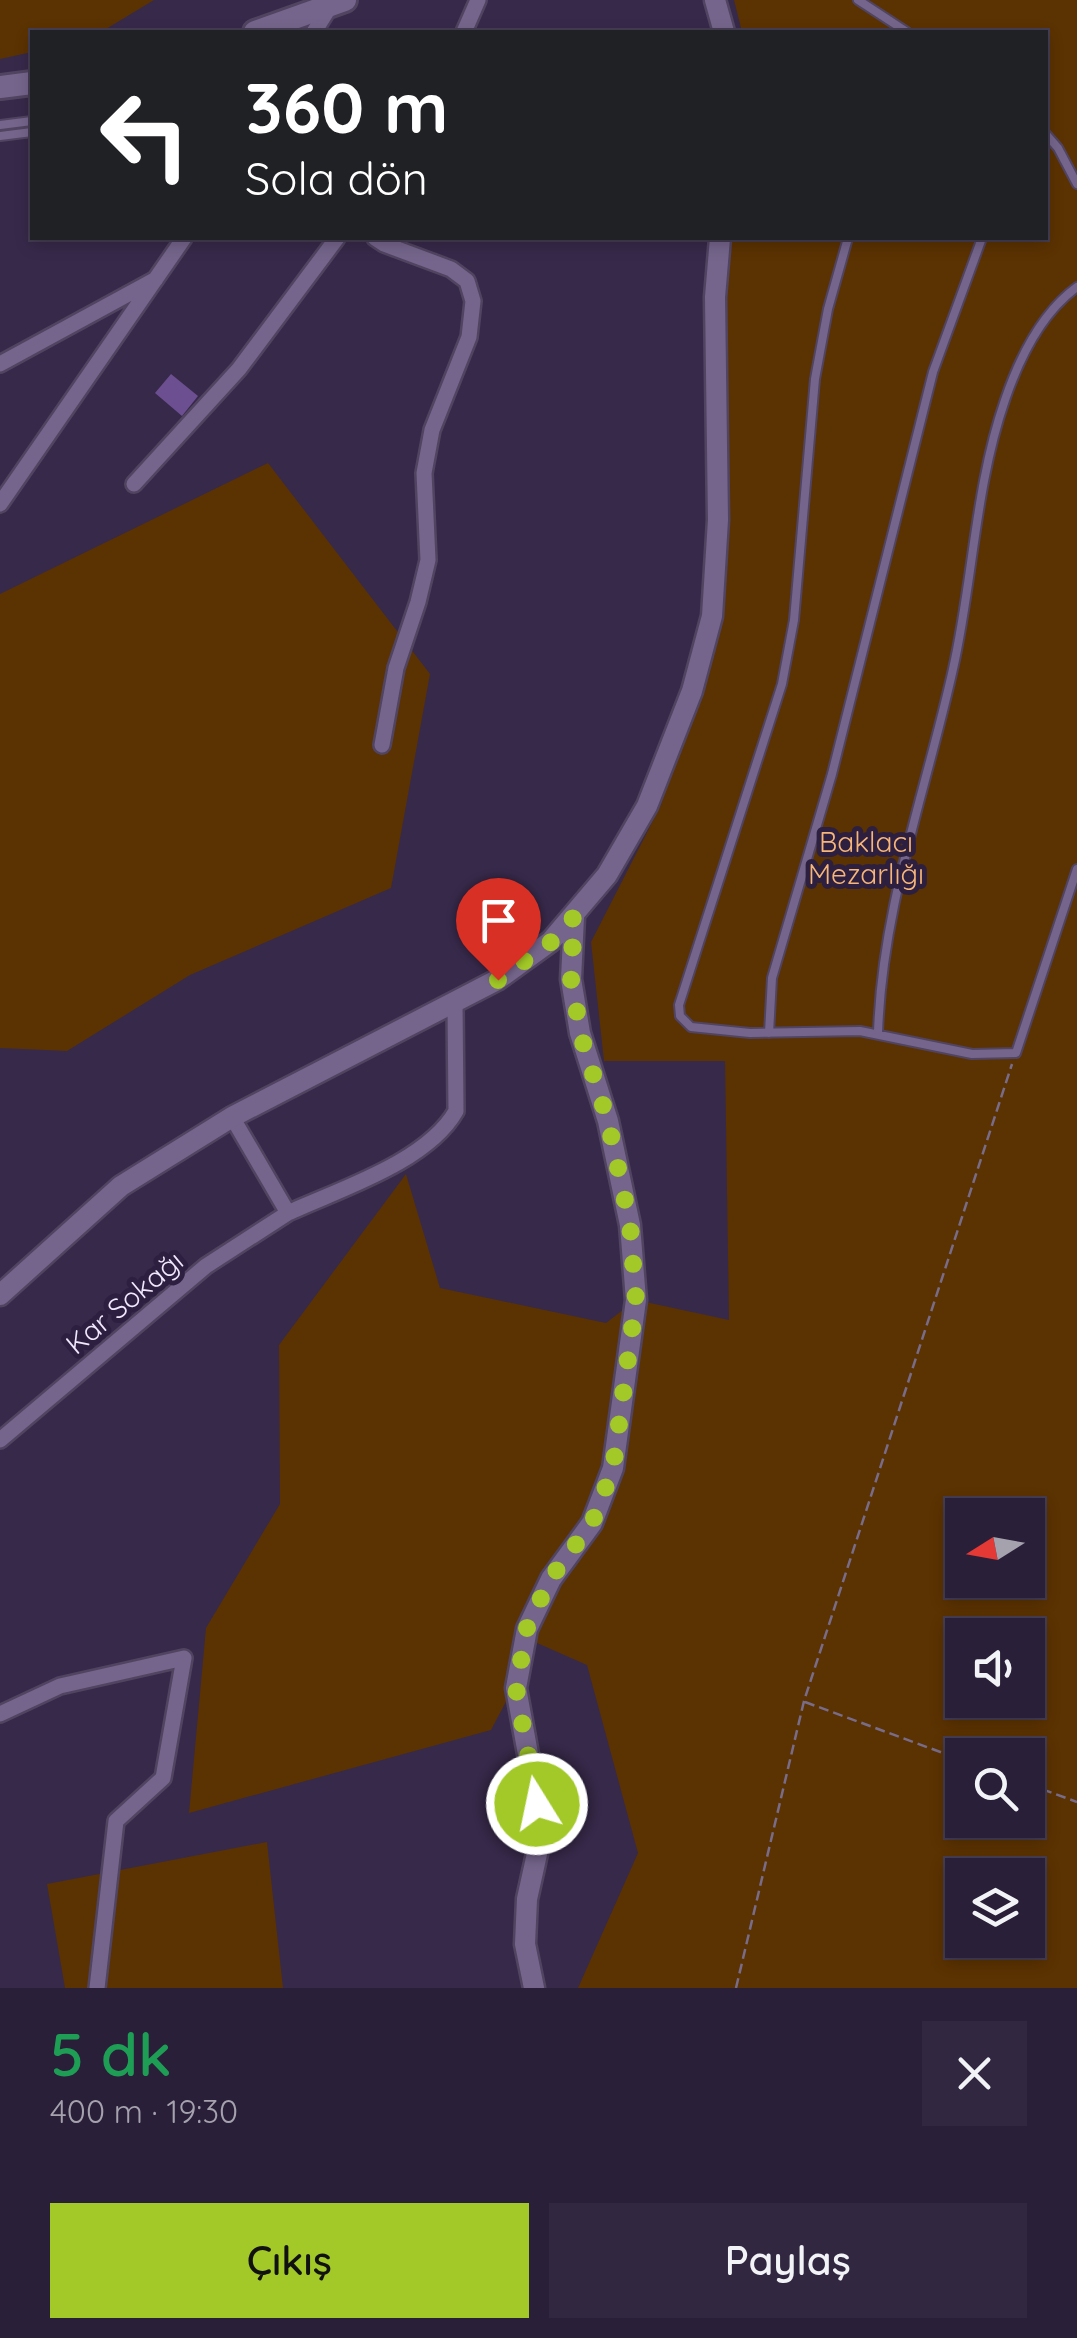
<!DOCTYPE html>
<html lang="tr">
<head>
<meta charset="utf-8">
<style>
	:root { --surface:#291f38; --page:#312740; --text:#f1f3f6; --muted:#a5a2ae; --line:#453d53; --accent:#a2c927 }
	body { margin:0; font-family:Quicksand,sans-serif; background:var(--page); color:var(--text); height:100vh; display:flex; flex-direction:column; font-size:38px; white-space:nowrap }
	* { box-sizing:border-box; margin:0 }
	p { font-size:32px; color:var(--muted) }
	.icon { flex:none; width:55px; height:55px; fill:none; stroke:currentColor; stroke-width:2; stroke-linecap:round; stroke-linejoin:round }
	.map { position:relative; height:1988px; overflow:hidden }
	.side { display:flex; flex-direction:column; background:var(--surface); flex:1 }
	.side>* { flex:none }
	.guide { position:absolute; left:30px; top:30px; width:1018px; height:210px; border-radius:0px; box-shadow:0 5px 15px #0003,0 0 0 2px var(--line); background:#202124; color:#fff; overflow:hidden }
	.needle { width:65px; rotate:259deg }
	.tools { position:absolute; left:945px; top:1498px; display:grid; gap:20px }
	.tools a { display:grid; place-items:center; width:100px; height:100px; border-radius:0px; background:var(--surface); box-shadow:0 5px 15px #0003,0 0 0 2px var(--line); font-size:50px }
	.pin { position:absolute; display:grid; place-items:center; width:85px; height:85px; color:#fff; margin:-102px -42px; border-radius:50% 50% 50% 0; rotate:-45deg; box-shadow:0 0 10px #0007 }
	.pin .icon { rotate:45deg }
	.me { position:absolute; width:110px; margin:-55px; rotate:350deg; stroke-linejoin:round; filter:drop-shadow(0 0 8px #0008) }
	.turn { display:flex; align-items:center; gap:35px; height:210px; padding:0 50px; font-size:45px }
	.turn .icon { width:130px; height:130px; stroke-width:2.5 }
	.turn b { display:block; font-size:70px; line-height:85px }
	.round { display:grid; place-items:center; flex:none; width:105px; height:105px; border-radius:0px; background:var(--page) }
	.overview { display:flex; align-items:center; justify-content:space-between; height:170px; padding:0 50px }
	h1 { font-size:60px; font-weight:600; line-height:75px; color:#1e9e55 }
	.primary-button { display:flex; gap:20px; margin-top:auto; padding:20px 50px }
	.primary-button a { flex:1; height:115px; border-radius:0px; background:var(--accent); color:#111; font-size:40px; font-weight:600; line-height:115px; text-align:center }
	.primary-button a+a { background:var(--page); color:var(--text) }
	.map>svg:first-child { display:block }
	.green { fill:#5b3202; fill-rule:evenodd }
	.building { fill:#6c4f90 }
	.lines { fill:none; stroke-linecap:round; stroke-linejoin:round }
	.service-casing { stroke:#514461; stroke-width:12 }
	.minor-casing { stroke:#514461; stroke-width:20 }
	.tertiary-casing { stroke:#514461; stroke-width:25 }
	.secondary-casing { stroke:#514461; stroke-width:28 }
	.path { stroke:#786c89; stroke-width:2.5; stroke-dasharray:10 5; stroke-linecap:butt }
	.service { stroke:#75658c; stroke-width:8 }
	.minor { stroke:#75658c; stroke-width:15 }
	.tertiary { stroke:#75658c; stroke-width:20 }
	.secondary { stroke:#75658c; stroke-width:22 }
	.route { stroke:#a2c927; stroke-width:18; stroke-dasharray:0 32.4 }
	.labels { text-anchor:middle; dominant-baseline:central; stroke-width:10; stroke-linejoin:round; paint-order:stroke }
	.park-label { font-size:28px; fill:#f6b579; stroke:#2d1f3f }
	.street-label { font-size:28px; fill:#f1e8fe; stroke:#2d1f3f }
</style>
</head>
<body>
<div class="map">
<svg width="1077" height="1988" viewBox="0 0 1077 1988">
	<rect width="100%" height="100%" fill="#37294a"/>
	<path class="green" d="M0,0H154L101,32H32V52L0,59Z
		M734,0H1077V1988H578L638,1853L587,1665L537,1643L491,1730L189,1813L206,1628L280,1504L279,1345L406,1174L440,1288L606,1323L636,1300L729,1320L725,1061H604L591,942L661,805L724,611L721,291L730,238H1045V32H742ZM962,1515H1028V1580H962ZM962,1635H1028V1700H962ZM962,1755H1028V1820H962ZM962,1875H1028V1940H962Z
		M268,463L430,674L391,888L190,975L67,1051L0,1048V594Z
		M267,1842L283,1988H65L47,1884Z"/>
	<path class="building" d="M171,374L198,396L182,416L155,393Z"/>
	<g class="lines">
		<defs>
			<path id="service" d="M858,0L907,32
				M0,125L32,121
				M1045,133L1058,148L1077,184
				M0,136L32,132
				M848,238L828,309L815,379L794,620L782,684L679,1005L680,1016L691,1027L750,1033L860,1031L972,1054L1016,1053L1077,869
				M769,1033L772,978L832,774L933,372L982,238
				M878,1033C882,907 926,791 953,669C973,581 975,486 1005,400C1019,359 1041,313 1077,287"/>
			<path id="minor" d="M314,32L331,5
				M464,32L478,0
				M375,238L384,244L451,269L467,281L473,301L469,337L432,430L424,473L428,560L418,602L396,668L382,745
				M0,364L156,279
				M134,484L239,369L337,238
				M0,504L184,238
				M232,1117L288,1213C340,1189 427,1162 456,1111L455,1003
				M0,1440L206,1266L288,1213
				M0,1714L60,1686L184,1658L163,1778L116,1821L97,1988"/>
			<path id="tertiary" d="M715,0L724,32
				M0,1295L121,1186L232,1117L497,980L551,941L607,875L647,806L692,691L712,616L718,520L715,297L720,238
				M534,1988L525,1944L527,1899L542,1831L516,1688L527,1629L551,1579L592,1523L613,1468L636,1300L630,1225L608,1121L580,1033L571,979L574,917"/>
			<path id="secondary" d="M255,32L345,0
				M0,87L32,83"/>
		</defs>
		<use href="#service" class="service-casing"/>
		<use href="#minor" class="minor-casing"/>
		<use href="#tertiary" class="tertiary-casing"/>
		<use href="#secondary" class="secondary-casing"/>
		<path class="path" d="M805,1702L962,1760
			M1028,1784L1077,1802
			M736,1988L804,1701L1012,1064"/>
		<use href="#service" class="service"/>
		<use href="#minor" class="minor"/>
		<use href="#tertiary" class="tertiary"/>
		<use href="#secondary" class="secondary"/>
	</g>
	<g class="lines">
		<path class="route" d="M498,980L551,942L574,917L571,979L576,1006L580,1033L608,1121L630,1224L636,1300L613,1468L592,1523L550,1579L527,1628L516,1688L537,1804"/>
	</g>
	<g class="labels">
		<g class="park-label">
			<text x="866" y="841">Baklacı<tspan x="866" dy="32">Mezarlığı</tspan></text>
		</g>
		<g class="street-label">
			<text transform="translate(124 1302) rotate(-40)">Kar Sokağı</text>
		</g>
	</g>
</svg>
<div class="tools">
<a><svg class="needle" viewBox="-14 -14 28 28"><path d="M0-13l5 13h-10z" fill="#e53935"/><path d="M0 13l5-13h-10z" fill="#a5a2ae"/></svg></a>
<a><svg class="icon" aria-label="sound" viewBox="0 0 24 24"><path d="M4 9h4l5-4v14l-5-4H4zM17 9q2 3 0 6"/></svg></a>
<a><svg class="icon" aria-label="search" viewBox="0 0 24 24"><circle cx="10" cy="10" r="6"/><path d="M15 15l6 6"/></svg></a>
<a><svg class="icon" aria-label="layers" viewBox="0 0 24 24"><path d="M12 4l9 5-9 5-9-5zM3 14l9 5 9-5"/></svg></a>
</div>
<div class="pin" style="left:498px;top:980px;background:#d93025"><svg class="icon" aria-label="arrive" viewBox="0 0 24 24"><path d="M6 21V4h12l-3 4 3 4H6"/></svg></div>
<svg class="me" style="left:537px;top:1804px" viewBox="-20 -20 40 40"><circle r="17" fill="#a2c927" stroke="#fff" stroke-width="3"/><path d="M0-11L8 9 0 5-8 9z" fill="#fff"/></svg>
<div class="guide">
<div class="turn"><svg class="icon" aria-label="left" viewBox="0 0 24 24"><path d="M17 20v-9H6M10 6l-5 5 5 5"/></svg><div><b>360 m</b>Sola dön</div></div>
</div>
</div>
<section class="side">
<div class="overview"><div><h1>5 dk</h1><p>400 m · 19:30</p></div><a class="round"><svg class="icon" aria-label="close" viewBox="0 0 24 24"><path d="M6 6l12 12M18 6L6 18"/></svg></a></div>
<div class="primary-button"><a>Çıkış</a><a>Paylaş</a></div>
</section>
</body>
</html>
